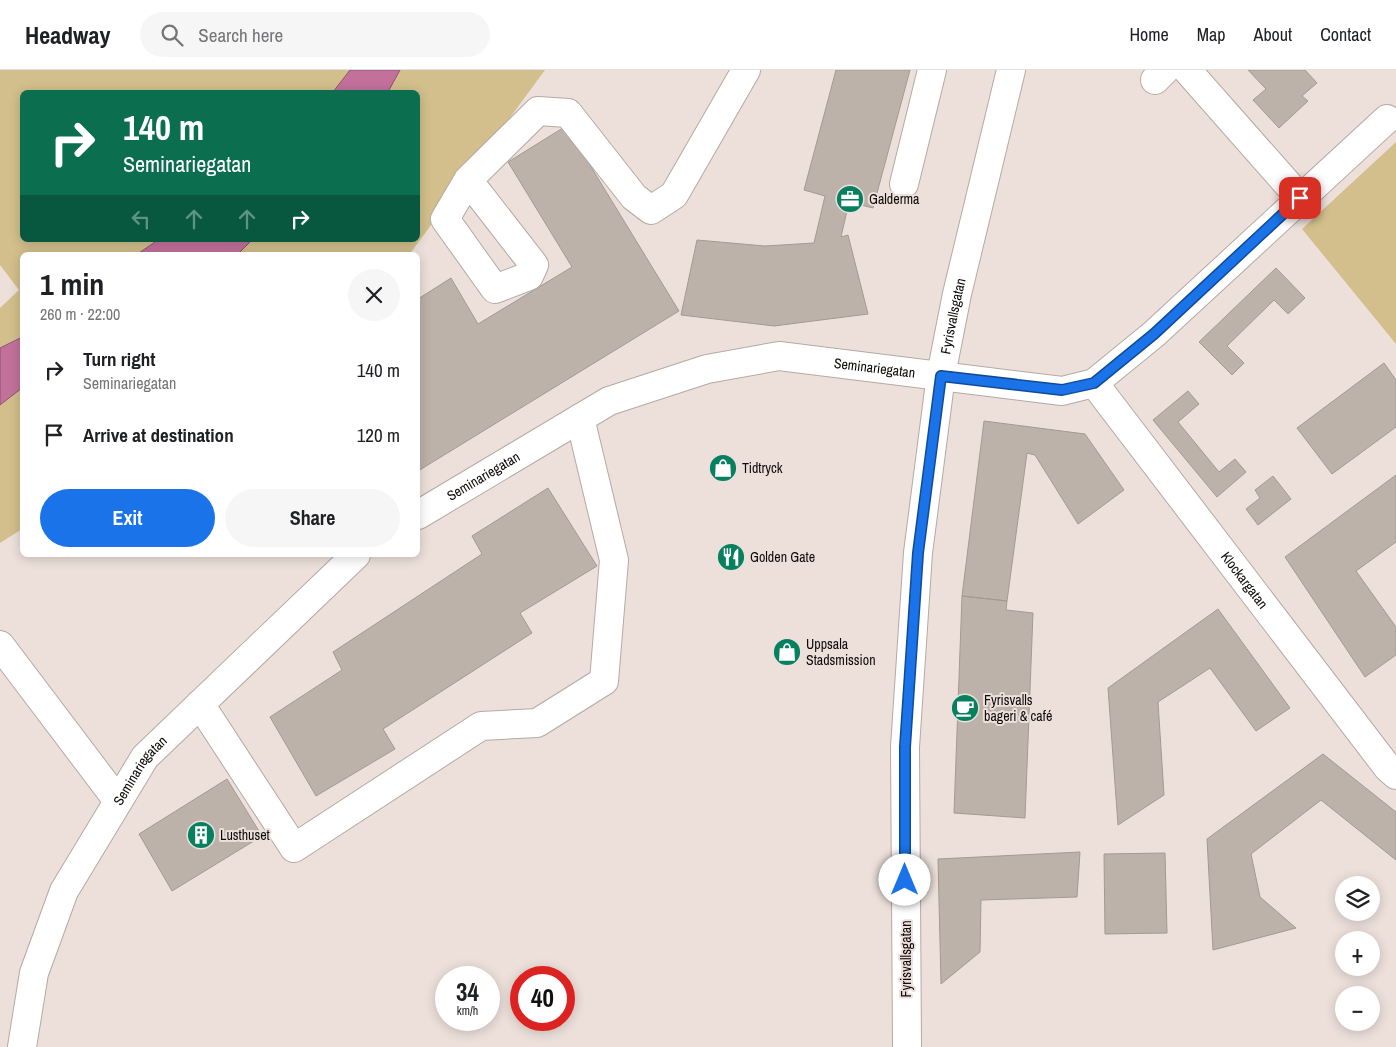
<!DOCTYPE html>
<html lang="en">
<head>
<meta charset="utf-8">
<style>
	:root { --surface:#fff; --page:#f6f6f6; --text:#202124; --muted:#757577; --line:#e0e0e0; --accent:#1a73e8 }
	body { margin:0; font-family:"Archivo Narrow",sans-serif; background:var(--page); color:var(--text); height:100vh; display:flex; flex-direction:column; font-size:19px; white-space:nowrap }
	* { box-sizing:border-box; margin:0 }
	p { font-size:16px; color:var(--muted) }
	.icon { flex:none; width:28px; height:28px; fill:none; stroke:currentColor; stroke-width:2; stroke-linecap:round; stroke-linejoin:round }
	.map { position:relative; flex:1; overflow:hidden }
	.drawer { position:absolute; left:20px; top:182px; width:400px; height:305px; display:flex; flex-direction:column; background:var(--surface); border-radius:8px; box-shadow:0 2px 12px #0003 }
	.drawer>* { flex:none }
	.top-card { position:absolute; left:20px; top:20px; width:400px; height:152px; border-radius:8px; box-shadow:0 2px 12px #0003; background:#0b6e4f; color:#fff; overflow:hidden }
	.controls { position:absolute; left:1335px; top:806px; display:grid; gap:10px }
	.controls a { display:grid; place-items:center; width:45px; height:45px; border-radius:50%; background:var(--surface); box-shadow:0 2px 12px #0003; font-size:25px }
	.speed { position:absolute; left:435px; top:896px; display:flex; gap:10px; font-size:25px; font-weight:700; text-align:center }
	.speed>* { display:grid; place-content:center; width:65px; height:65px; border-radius:50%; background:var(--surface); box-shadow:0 2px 12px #0003; line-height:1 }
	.speed small { font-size:12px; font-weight:400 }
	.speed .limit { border:8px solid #d22; background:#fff; color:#111 }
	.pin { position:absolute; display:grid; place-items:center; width:42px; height:42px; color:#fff; margin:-21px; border-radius:10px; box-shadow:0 2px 8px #0006 }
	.me { position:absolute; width:55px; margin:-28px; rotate:0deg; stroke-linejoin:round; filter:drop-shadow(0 0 4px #0008) }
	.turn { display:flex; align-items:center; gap:18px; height:105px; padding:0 20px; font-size:22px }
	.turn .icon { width:65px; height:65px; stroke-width:2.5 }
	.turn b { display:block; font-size:35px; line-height:42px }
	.lanes { display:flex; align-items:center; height:48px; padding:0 20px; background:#0003; justify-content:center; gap:25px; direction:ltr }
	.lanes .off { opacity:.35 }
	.round { display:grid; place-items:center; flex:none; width:52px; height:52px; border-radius:26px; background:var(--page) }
	.head { display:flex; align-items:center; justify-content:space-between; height:85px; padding:0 20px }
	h1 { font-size:30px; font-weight:700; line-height:38px }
	.action { display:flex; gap:10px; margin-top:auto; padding:10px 20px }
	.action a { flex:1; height:58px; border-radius:30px; background:var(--accent); color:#fff; font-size:20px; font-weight:700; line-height:58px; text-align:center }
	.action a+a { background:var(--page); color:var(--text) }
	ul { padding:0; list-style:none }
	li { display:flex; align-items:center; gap:15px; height:65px; padding:0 20px }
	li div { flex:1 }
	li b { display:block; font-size:19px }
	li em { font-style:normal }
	header { display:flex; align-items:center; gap:30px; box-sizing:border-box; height:70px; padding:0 25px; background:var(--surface); border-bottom:1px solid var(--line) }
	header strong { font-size:24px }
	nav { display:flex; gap:28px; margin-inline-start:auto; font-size:18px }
	.search { width:350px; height:45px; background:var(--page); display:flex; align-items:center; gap:12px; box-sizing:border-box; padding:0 18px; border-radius:28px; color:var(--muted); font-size:19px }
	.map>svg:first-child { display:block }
	.green { fill:#d2bf8c }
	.water { fill:#c3719b; stroke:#8d526f }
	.building { fill:#bcb2aa; stroke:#a39a92 }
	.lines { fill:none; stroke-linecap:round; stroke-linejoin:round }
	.minor-casing { stroke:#b5a9a4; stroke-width:30 }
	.minor { stroke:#fff; stroke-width:28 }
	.route-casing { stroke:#114b97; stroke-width:12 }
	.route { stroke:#1a73e8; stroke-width:9 }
	.labels { text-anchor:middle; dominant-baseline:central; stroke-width:4; stroke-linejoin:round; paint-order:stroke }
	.poi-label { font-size:14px; fill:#0f0b09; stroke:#ede0db; text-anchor:start }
	.street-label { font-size:14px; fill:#0f0b09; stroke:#ede0db }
</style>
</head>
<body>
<header>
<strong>Headway</strong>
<div class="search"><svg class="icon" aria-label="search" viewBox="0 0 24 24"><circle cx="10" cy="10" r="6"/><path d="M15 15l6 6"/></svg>Search here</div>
<nav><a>Home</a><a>Map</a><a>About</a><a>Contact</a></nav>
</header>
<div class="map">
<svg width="1396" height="977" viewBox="0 0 1396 977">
	<rect width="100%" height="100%" fill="#ede0db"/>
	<path class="green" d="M0,0H350L333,22H22V170H158L136,185H22V266L0,278V238L19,220L0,195Z
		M400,0H545L409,185H237L252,170H418V22H388Z
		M1396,72V274L1302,159Z
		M22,318V459L0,473V335Z"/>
	<path class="water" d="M350,0H400L388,22H333Z
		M158,170H252L237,185H136Z
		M22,267V318L0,335V278Z"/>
	<path class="building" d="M836,0H910L873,138L849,132L841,167L848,165L868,244L774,256L681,245L697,170L765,176L814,173L825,126L804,120Z
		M1248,0H1305L1317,13L1302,26L1308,31L1279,58L1253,30L1266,19Z
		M566,56L679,241L418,401V229L451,208L478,254L572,197L508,92Z
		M1276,198L1305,228L1288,244L1274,230L1227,276L1244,293L1232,305L1199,272Z
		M1384,293L1396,310V357L1332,404L1297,358Z
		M1188,321L1199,334L1178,352L1219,402L1235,389L1246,402L1217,427L1153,350Z
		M984,351L1085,364L1124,420L1078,454L1035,385L1027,383L1007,531L962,526Z
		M1396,405V472L1356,501L1396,557V585L1365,607L1285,487Z
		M1273,406L1291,429L1258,455L1246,439L1260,428L1255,420Z
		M548,418L597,496L520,543L532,563L383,659L395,679L316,726L270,647L342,600L333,582L482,484L472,466Z
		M962,526L1007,531L1006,540L1033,543L1025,748L954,743Z
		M1218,539L1290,638L1256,661L1210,598L1158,632L1164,725L1118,755L1108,618Z
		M1323,684L1396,742V790L1321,730L1251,784L1260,827L1296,858L1213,880L1207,769Z
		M227,709L262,766L172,821L139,764Z
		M1080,782L1077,827L981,830L980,882L941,914L938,789Z
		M1165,783L1167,863L1105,864L1104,784Z"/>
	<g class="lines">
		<defs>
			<g id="minor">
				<path d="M1187,0L1300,128"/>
				<path d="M1155,10L1165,0"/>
				<path d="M468,110L534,195L529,206L495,219L445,149L468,110L538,41L568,43L634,127L651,140L674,125L746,0"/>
				<path d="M904,114L932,0"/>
				<path id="s1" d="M1094,313L1388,698L1396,705"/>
				<path id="s2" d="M418,445L609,331L707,299L779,286L1062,321L1094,313L1154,264L1387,49"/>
				<path d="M0,575L118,731"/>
				<path d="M200,634L294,778L481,656L537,653L604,611L614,490L580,348"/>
				<path id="s3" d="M22,977L34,903L64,821L145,687L356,485"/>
				<path id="s4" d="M907,977L905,677L918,483L941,305L957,224L1011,0"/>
			</g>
		</defs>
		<use href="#minor" class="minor-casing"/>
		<use href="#minor" class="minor"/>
	</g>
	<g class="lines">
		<defs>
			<path id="route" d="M905,810V677L918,483L941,306L1062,320L1094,313L1154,264L1300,128"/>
		</defs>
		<use href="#route" class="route-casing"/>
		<use href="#route" class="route"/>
	</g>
	<defs>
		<symbol id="office-disc" viewBox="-11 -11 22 22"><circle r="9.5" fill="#06805f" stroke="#ede0db"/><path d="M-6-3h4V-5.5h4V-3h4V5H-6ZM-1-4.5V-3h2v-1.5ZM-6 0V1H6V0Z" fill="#fff"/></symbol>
		<symbol id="shop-disc" viewBox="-11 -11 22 22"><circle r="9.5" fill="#06805f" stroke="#ede0db"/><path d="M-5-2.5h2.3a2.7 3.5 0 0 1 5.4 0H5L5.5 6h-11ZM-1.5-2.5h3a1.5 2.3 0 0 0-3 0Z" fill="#fff"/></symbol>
		<symbol id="restaurant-disc" viewBox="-11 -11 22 22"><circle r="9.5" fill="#06805f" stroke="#ede0db"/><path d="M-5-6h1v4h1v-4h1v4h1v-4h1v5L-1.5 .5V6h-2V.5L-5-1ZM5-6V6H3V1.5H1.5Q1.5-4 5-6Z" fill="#fff"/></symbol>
		<symbol id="cafe-disc" viewBox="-11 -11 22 22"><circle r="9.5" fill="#06805f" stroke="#ede0db"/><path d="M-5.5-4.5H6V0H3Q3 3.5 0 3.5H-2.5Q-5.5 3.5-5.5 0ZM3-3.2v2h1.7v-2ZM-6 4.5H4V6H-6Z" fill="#fff"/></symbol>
		<symbol id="building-disc" viewBox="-11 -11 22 22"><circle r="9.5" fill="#06805f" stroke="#ede0db"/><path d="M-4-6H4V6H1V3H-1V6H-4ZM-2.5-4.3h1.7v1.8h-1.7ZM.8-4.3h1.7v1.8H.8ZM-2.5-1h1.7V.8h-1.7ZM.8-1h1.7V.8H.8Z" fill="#fff"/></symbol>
	</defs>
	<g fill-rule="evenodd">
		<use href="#office-disc" x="834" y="113" width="32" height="32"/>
		<use href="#shop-disc" x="707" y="382" width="32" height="32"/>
		<use href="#restaurant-disc" x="715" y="471" width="32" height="32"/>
		<use href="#shop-disc" x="771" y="566" width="32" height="32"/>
		<use href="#cafe-disc" x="949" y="622" width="32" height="32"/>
		<use href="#building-disc" x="185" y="749" width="32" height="32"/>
	</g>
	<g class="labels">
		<g class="poi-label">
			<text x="869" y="129">Galderma</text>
			<text x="742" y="398">Tidtryck</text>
			<text x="750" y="487">Golden Gate</text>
			<text x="806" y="574">Uppsala<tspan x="806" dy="16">Stadsmission</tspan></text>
			<text x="984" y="630">Fyrisvalls<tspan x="984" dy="16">bageri &amp; café</tspan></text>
			<text x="220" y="765">Lusthuset</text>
		</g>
		<g class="street-label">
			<text stroke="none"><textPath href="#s4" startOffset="734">Fyrisvallsgatan</textPath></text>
			<text stroke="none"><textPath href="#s2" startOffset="495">Seminariegatan</textPath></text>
			<text stroke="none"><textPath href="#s2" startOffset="76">Seminariegatan</textPath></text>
			<text stroke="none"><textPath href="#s1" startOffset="248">Klockargatan</textPath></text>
			<text stroke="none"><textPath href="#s3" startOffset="305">Seminariegatan</textPath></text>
			<text transform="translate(906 889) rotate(-90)">Fyrisvallsgatan</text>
		</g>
	</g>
</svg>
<div class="controls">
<a><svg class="icon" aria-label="layers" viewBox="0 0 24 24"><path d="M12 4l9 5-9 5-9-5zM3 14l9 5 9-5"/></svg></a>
<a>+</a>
<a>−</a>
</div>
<div class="speed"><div>34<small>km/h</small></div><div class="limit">40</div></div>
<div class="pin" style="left:1300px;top:128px;background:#d93025"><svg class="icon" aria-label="arrive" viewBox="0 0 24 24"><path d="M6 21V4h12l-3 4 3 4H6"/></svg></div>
<svg class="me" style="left:905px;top:810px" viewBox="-20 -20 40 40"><circle r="19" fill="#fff"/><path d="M0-13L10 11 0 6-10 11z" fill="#1a73e8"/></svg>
<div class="top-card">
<div class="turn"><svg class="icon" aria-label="right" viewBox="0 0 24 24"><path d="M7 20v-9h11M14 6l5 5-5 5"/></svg><div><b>140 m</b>Seminariegatan</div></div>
<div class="lanes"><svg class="icon off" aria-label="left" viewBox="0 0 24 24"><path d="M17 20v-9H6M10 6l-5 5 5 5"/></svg><svg class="icon off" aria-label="ahead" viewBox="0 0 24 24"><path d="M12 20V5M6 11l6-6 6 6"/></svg><svg class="icon off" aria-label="ahead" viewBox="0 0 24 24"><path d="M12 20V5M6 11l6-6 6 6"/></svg><svg class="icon" aria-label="right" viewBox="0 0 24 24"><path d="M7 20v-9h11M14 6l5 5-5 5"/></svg></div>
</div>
<section class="drawer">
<div class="head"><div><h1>1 min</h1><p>260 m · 22:00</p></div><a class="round"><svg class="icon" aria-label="close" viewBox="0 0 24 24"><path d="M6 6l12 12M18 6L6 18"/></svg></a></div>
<ul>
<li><svg class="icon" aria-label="right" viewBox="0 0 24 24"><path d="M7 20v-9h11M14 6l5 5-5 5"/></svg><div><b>Turn right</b><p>Seminariegatan</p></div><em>140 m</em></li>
<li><svg class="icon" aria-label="arrive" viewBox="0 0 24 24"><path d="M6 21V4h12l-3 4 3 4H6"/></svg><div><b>Arrive at destination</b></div><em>120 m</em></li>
</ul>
<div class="action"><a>Exit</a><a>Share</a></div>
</section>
</div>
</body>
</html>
